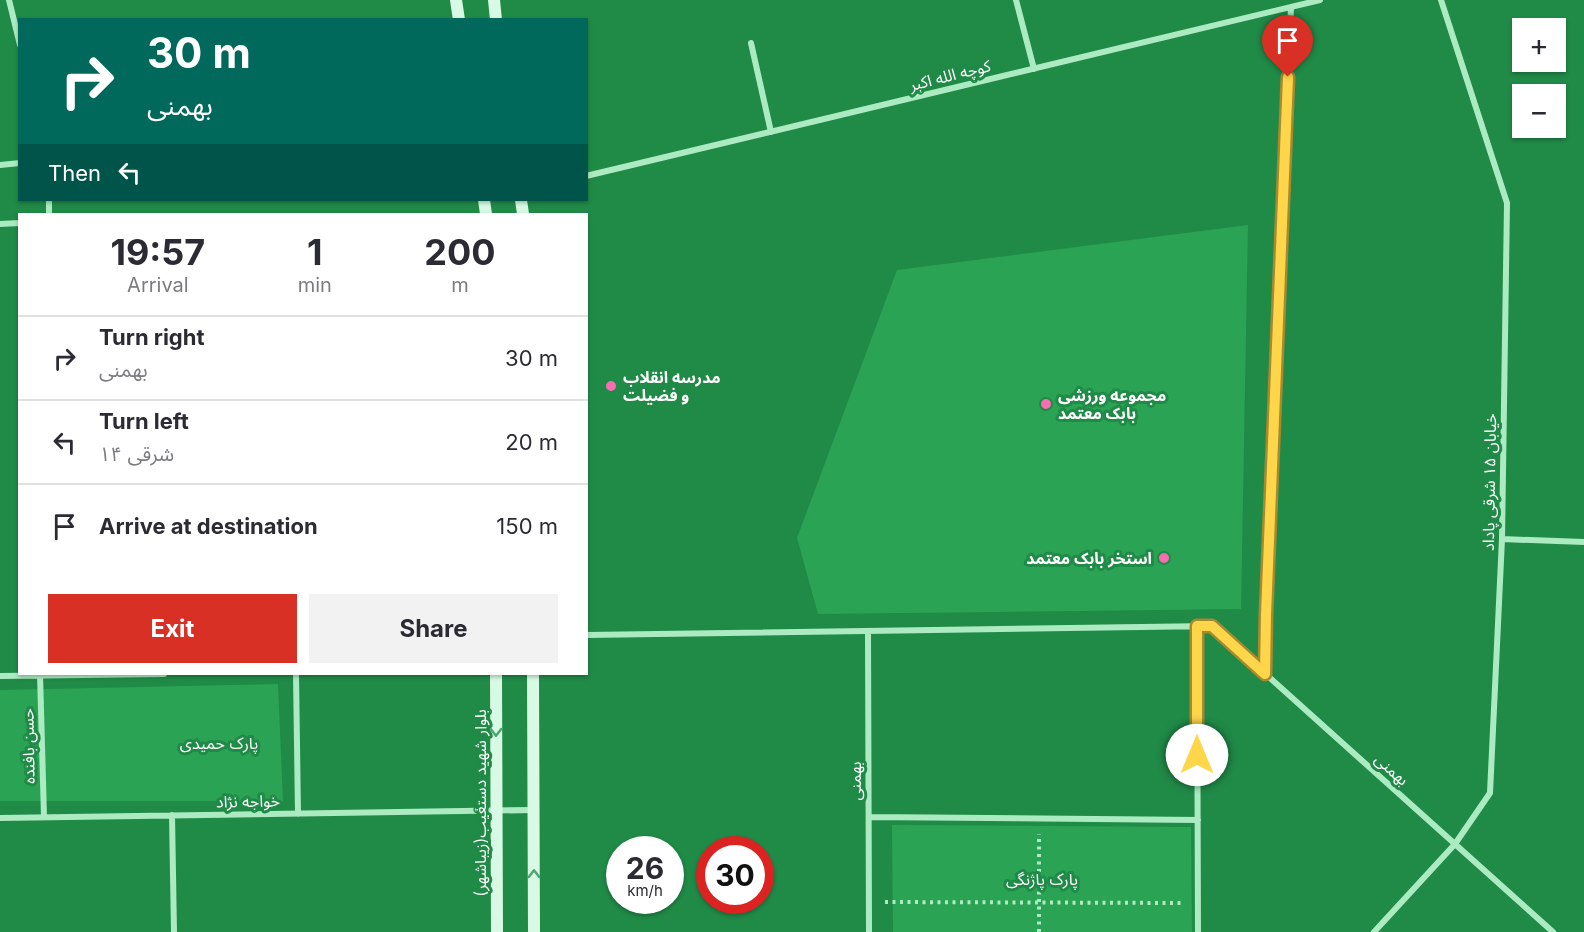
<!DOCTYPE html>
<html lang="en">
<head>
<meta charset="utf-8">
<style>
	:root { --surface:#fff; --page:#f2f2f3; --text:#2b2b33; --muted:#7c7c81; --line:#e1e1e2; --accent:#d93025 }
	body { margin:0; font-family:Inter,"Noto Sans Arabic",sans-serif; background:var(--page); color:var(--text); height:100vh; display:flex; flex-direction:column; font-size:22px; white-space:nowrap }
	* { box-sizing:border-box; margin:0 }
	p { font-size:20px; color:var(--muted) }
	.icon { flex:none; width:33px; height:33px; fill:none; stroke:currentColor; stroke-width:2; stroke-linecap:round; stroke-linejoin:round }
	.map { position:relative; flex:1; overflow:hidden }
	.panel { position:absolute; left:18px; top:213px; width:570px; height:462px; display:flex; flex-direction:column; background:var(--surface); border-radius:0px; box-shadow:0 2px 4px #0004 }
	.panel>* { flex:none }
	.hud { position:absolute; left:18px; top:18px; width:570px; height:183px; border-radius:0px; box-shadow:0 2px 4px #0004; background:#00695c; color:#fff; overflow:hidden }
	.tools { position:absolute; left:1512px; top:18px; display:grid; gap:12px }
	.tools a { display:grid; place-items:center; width:54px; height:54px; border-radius:0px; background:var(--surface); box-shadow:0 2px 4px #0004; font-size:30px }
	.speed { position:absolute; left:606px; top:836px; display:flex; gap:12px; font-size:30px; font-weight:700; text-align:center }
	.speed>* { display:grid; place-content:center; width:78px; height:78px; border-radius:50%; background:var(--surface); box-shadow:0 2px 4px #0004; line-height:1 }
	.speed small { font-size:15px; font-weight:400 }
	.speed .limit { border:9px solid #d22; background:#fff; color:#111 }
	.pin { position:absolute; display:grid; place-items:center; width:51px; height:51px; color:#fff; margin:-62px -26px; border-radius:50% 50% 50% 0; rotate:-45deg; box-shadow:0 0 6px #0007 }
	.pin .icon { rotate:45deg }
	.me { position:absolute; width:66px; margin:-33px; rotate:0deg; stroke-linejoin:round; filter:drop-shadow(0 0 4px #0008) }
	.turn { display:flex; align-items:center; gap:21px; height:126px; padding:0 30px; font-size:27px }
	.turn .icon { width:78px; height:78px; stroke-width:2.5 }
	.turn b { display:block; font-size:42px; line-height:51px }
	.then { display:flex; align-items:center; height:57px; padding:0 30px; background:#0003; gap:12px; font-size:22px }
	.eta { display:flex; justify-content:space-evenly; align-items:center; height:102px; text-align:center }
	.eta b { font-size:36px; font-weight:700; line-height:42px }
	.button { display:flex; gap:12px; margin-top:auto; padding:12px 30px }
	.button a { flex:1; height:69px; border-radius:0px; background:var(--accent); color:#fff; font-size:24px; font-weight:700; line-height:69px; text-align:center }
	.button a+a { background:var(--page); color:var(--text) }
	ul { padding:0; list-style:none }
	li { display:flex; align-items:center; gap:18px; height:84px; padding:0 30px; border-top:2px solid var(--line) }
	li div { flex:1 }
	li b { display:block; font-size:22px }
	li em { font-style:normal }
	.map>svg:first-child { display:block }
	.green { fill:#2aa354 }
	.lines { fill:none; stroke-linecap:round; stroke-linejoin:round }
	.path { stroke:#acebc2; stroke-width:4; stroke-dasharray:3 4.5; stroke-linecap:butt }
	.street { stroke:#acebc2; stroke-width:6 }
	.secondary { stroke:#d8f9e4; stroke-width:12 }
	.oneway { stroke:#4ea66e }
	.route-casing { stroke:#a68a30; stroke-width:15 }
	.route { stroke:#ffd54a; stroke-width:10 }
	.poi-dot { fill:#f86db1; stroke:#208a47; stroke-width:2 }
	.labels { text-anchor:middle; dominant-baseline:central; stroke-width:6; stroke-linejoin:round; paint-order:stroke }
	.street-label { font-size:16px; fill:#fff; stroke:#208a47 }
	.poi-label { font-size:16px; font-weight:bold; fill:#fff; stroke:#208a47; text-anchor:start }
	.park-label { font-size:16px; fill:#fff; stroke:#208a47 }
</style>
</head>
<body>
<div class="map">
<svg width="1584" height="932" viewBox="0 0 1584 932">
	<rect width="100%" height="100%" fill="#208a47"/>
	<path class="green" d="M1248,225L1241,609L818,614L797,538L897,270Z
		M278,684L283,801H0V690Z
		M892,825L1191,827L1192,932H893Z"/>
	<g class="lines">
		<path class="path" d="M885,902L1183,903
			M1039,932V834"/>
		<path class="street" d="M9,0L20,45
			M1016,0L1034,69
			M751,43L771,132
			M0,165L20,163
			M586,176L1320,0
			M49,200V214
			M0,224L20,223
			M1502,539L1584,542
			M1197,626L1198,932
			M868,631L869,932
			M586,635L1212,626L1553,932
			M40,674L44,817
			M296,674L298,814
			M1265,674L1266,614L1291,7
			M0,676L164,674
			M172,815L174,932
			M869,817L1198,820
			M0,818L533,810
			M1374,932L1455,844L1490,793L1502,539L1507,203L1441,0"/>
		<path class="secondary" d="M456,0L459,20
			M494,0L496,20
			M484,200L486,214
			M521,200L523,214
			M496,674L497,932
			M533,674L534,932"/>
	</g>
	<defs><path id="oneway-chevron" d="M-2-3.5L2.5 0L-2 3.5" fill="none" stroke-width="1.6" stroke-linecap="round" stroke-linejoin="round" transform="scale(1.5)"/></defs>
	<g class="oneway">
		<use href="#oneway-chevron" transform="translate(496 732) rotate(90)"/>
		<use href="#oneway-chevron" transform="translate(534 874) rotate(-90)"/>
	</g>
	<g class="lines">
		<defs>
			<path id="route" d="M1197,755V626H1212L1265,674L1266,614L1288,77"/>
		</defs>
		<use href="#route" class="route-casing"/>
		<use href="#route" class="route"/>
	</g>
	<g class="poi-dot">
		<circle cx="611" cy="386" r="6"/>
		<circle cx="1046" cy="404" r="6"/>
		<circle cx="1164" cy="558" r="6"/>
	</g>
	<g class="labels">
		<g class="street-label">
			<text transform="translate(950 75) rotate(-14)">کوچه الله اکبر</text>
			<text transform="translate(1489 482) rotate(-89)">خیابان ۱۵ شرقی پاداد</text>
			<text transform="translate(28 746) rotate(-91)">حسن بافنده</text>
			<text transform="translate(1392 769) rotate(42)">بهمنی</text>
			<text transform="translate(855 781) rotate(-90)">بهمنی</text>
			<text transform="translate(248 801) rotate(-1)">خواجه نژاد</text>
			<text transform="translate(480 803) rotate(-90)">بلوار شهید دستغیب(زیباشهر)</text>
		</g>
		<g class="poi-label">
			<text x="623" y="377">مدرسه انقلاب<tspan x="623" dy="18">و فضیلت</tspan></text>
			<text x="1058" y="395">مجموعه ورزشی<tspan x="1058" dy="18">بابک معتمد</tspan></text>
			<text x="1152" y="558" text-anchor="end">استخر بابک معتمد</text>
		</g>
		<g class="park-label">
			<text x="219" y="743">پارک حمیدی</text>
			<text x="1042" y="879">پارک پاژنگی</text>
		</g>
	</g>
</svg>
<div class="tools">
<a>+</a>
<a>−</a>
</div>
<div class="speed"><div>26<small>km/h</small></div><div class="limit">30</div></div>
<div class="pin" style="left:1288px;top:77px;background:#d93025"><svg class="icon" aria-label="arrive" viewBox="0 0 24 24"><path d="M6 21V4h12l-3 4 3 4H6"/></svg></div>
<svg class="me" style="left:1197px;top:755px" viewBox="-20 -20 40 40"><circle r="19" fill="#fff"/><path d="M0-13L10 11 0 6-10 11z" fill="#ffd54a"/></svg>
<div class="hud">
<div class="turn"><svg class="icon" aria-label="right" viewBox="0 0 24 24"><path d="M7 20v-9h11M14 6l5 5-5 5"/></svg><div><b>30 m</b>بهمنی</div></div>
<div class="then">Then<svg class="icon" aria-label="left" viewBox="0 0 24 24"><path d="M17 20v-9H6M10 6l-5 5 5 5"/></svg></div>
</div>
<section class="panel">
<div class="eta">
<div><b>19:57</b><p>Arrival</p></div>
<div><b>1</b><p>min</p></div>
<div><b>200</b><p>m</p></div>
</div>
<ul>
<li><svg class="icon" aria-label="right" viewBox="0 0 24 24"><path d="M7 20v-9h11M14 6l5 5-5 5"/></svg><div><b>Turn right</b><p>بهمنی</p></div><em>30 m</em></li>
<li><svg class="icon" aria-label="left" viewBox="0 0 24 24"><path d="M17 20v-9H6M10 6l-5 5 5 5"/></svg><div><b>Turn left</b><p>۱۴ شرقی</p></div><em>20 m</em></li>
<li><svg class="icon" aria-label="arrive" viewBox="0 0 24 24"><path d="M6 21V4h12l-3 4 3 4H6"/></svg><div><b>Arrive at destination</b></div><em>150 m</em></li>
</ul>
<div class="button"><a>Exit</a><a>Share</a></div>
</section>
</div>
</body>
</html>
